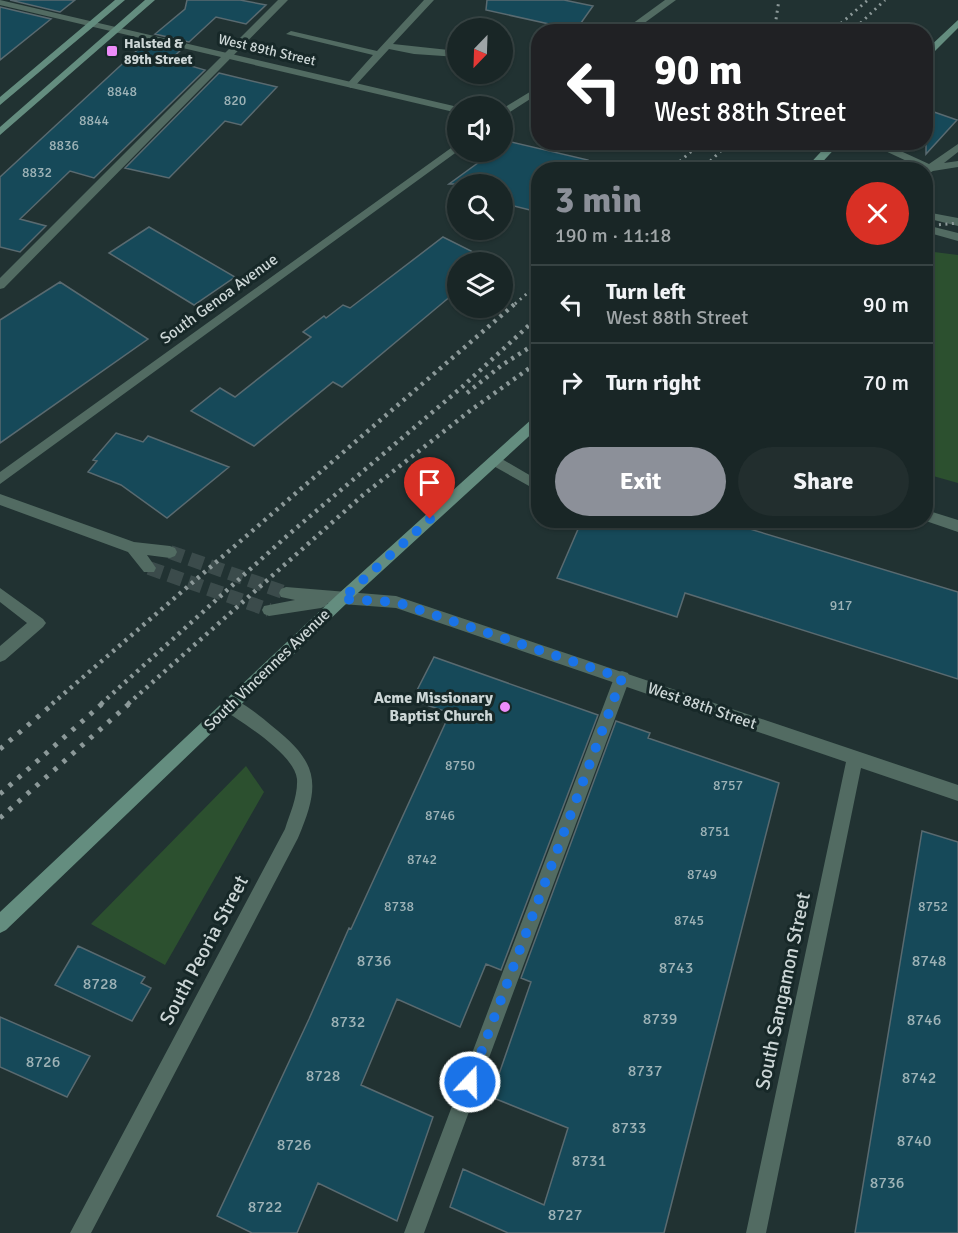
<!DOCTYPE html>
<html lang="en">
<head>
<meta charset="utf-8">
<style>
	:root { --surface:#192626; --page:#222e2e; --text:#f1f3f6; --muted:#9fa5a7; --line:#374343; --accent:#8c9099 }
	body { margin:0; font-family:Signika,sans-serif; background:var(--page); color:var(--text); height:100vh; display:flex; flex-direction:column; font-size:22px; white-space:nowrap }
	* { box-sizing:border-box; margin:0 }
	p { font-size:20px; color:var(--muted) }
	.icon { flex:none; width:33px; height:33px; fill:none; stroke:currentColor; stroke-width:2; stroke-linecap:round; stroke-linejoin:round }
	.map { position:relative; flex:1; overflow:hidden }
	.drawer { position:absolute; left:531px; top:162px; width:402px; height:366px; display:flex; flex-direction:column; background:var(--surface); border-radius:24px; box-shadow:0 2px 4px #0004,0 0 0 2px var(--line) }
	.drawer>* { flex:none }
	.top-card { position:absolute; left:531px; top:24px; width:402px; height:126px; border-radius:24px; box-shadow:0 2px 4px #0004,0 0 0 2px var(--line); background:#202124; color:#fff; overflow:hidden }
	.needle { width:39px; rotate:203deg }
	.fabs { position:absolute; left:447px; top:18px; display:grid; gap:12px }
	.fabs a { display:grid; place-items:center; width:66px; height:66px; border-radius:50%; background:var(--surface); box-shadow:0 2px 4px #0004,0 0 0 2px var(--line); font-size:30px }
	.pin { position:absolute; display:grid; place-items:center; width:51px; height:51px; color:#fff; margin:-62px -26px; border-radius:50% 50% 50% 0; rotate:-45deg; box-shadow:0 0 6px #0007 }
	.pin .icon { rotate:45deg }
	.me { position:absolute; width:66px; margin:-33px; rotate:21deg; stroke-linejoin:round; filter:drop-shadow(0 0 4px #0008) }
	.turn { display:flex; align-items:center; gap:21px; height:126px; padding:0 24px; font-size:27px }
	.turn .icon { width:78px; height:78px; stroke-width:2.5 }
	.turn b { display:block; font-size:42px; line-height:51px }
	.round { display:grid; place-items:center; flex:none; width:63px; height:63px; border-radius:32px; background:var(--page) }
	.summary { display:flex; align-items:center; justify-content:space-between; height:102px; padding:0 24px }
	h1 { font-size:36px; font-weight:700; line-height:45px; color:var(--accent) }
	.action { display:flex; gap:12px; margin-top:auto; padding:12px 24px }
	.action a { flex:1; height:69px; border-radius:36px; background:var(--accent); color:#fff; font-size:24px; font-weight:700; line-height:69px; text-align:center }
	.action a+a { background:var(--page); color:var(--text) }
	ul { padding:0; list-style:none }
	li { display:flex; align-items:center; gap:18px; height:78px; padding:0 24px; border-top:2px solid var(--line) }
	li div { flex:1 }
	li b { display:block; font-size:22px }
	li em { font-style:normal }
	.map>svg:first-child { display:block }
	.green { fill:#2c502f }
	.building { fill:#164959; stroke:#596a70; stroke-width:1.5 }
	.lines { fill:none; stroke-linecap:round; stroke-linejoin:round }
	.street-tunnel { stroke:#3b4b4b; stroke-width:14; stroke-dasharray:14 7; stroke-linecap:butt }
	.lane { fill:#526b62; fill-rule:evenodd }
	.street { fill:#526b62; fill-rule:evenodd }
	.secondary { fill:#648d7f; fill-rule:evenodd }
	.rail-far2 { stroke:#8c9999; stroke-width:3; stroke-dasharray:2 4.5; stroke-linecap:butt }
	.rail-far1 { stroke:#8c9999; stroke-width:4.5; stroke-dasharray:3 5; stroke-linecap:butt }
	.rail { stroke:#8c9999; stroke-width:5; stroke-dasharray:4 8; stroke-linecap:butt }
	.route { stroke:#1a73e8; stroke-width:10; stroke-dasharray:0 18 }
	.poi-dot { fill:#ed8cf9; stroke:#172828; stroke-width:2 }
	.labels { text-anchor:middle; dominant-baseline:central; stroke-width:6; stroke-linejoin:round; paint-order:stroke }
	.far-poi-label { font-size:14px; font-weight:bold; fill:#ccd6d6; stroke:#172828; text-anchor:start }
	.far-street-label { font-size:14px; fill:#ccd6d6; stroke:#172828 }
	.number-label { font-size:14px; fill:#9eb3b7 }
	.street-label { font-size:16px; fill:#ccd6d6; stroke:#172828 }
	.poi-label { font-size:16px; font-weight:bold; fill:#ccd6d6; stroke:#172828; text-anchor:end }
	.near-number-label { font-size:16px; fill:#9eb3b7 }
	.near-street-label { font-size:20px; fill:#ccd6d6; stroke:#172828 }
</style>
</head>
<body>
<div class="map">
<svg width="958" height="1233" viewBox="0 0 958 1233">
	<rect width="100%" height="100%" fill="#213232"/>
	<path class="green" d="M926,251L958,255V483L926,474Z
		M246,766L264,792L165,965L91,924Z"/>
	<path class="building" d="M10,0H75L60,12Z
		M187,0H240L266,5L246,24L216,17L189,42L155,34L185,9Z
		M487,0H564L593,6L576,30L486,10Z
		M0,7L51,19L0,60Z
		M146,42L181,50L170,60L205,70L94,178L70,171L20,219L46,226L20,252L0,247V177Z
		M219,73L277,87L241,125L225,121L169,178L125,168Z
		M934,112L957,120L926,154V121Z
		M507,141L588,160L587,170H538V212L502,203V184H449L493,152H502V145Z
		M149,227L235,277L194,305L109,253Z
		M443,237L493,262H458V290L342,387L333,382L254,446L191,411L220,388L235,397L311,337L303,332L324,316L326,318L343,305L350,308Z
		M60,282L148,339L0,443V320Z
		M116,433L143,442L148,436L229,467L167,518L121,485L88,472L97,461L93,460Z
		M582,520H720L958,592V679L685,593L677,617L557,578Z
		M434,657L598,715L501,970L486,964L460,1027L397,999L361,1085L433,1117L397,1221L318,1183L297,1233H252L217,1216L309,1019L349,928L351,929L450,713L412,700Z
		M616,721L650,733L648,738L779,783L664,1233H508L450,1207L463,1169L544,1205L568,1128L491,1097L531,982L521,978Z
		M922,831L958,842V1233H855Z
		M78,946L145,977L141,983L151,988L132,1021L55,985Z
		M0,1017L90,1056L67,1097L0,1067Z"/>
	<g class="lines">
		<path class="street-tunnel" d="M170,552L286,593
			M149,568L269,610"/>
		<path class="lane" d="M278,0H288L4,288L0,289V278Z
			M424,0H434L393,44L458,51V57L414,54L389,49L354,87L351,88L346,85L373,55L286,34L291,31L377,51Z
			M866,142H881L929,164L958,144V152L944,163L958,161V167L933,171L926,175V170Z
			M495,455L538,480V491L490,464L488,460Z
			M926,510L958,520V532L923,520H926Z
			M0,588L43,619L46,623L43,627L5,660L0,662V646L27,623L0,602Z
			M622,671L628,673L630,678L424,1233H404L614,678L616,673Z"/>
		<path class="street" d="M0,0L458,107V113L0,5Z
			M665,0H676L632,32H621Z
			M538,87V94L502,117V109Z
			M458,143V151L0,484V472Z
			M926,212L958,218V226L926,218Z
			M926,225L958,233V241L926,232Z
			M0,494L134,542L170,546L175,548L177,552L175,556L170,558L147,555L156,568L154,572H144L128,552L0,505Z
			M286,587L396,596L958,785V801L861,768L766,1233H746L846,762L396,608L328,603L326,606L321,608L269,616L264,614L262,610L264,606L295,600L281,597L279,593L281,589Z
			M230,698C245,703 260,716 272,726C319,763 321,784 298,838L91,1233H70L285,829C290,813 298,796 297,779C294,754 244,724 224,710L222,705L224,700Z"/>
		<path class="secondary" d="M115,0H125L0,105V97Z
			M145,0H155L0,135V127Z
			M958,20V28L929,57L926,58V50Z
			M830,142H841L815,170H804Z
			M538,416V428L347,603L6,930L0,933V912L337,595L533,418Z"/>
		<path class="rail-far2" d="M774,32L779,0
			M831,32L868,0
			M851,32L885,0
			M670,170L702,142
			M701,170L730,142
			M926,226L958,223
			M515,304L538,284"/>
		<path class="rail-far1" d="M467,393L502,365L538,342
			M52,704L517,302
			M101,704L288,535L462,387L538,317
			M128,704L363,495L471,410L538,362"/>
		<path class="rail" d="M0,749L54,703
			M0,794L103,703
			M0,818L130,703"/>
	</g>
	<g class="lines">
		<path class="route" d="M430,519L342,599L396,602L622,678L470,1082"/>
	</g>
	<g class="poi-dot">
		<rect x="106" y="45" width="12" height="12" rx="3"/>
		<circle cx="505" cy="707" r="6"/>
	</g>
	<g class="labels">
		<g class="far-poi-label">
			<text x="124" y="43">Halsted &amp;<tspan x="124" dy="16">89th Street</tspan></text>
		</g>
		<g class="far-street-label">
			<text transform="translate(267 50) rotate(13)">West 89th Street</text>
		</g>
		<g class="number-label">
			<text x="122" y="91">8848</text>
			<text x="235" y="100">820</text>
			<text x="94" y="120">8844</text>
			<text x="64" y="145">8836</text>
			<text x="37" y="172">8832</text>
			<text x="841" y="605">917</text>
			<text x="460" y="765">8750</text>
			<text x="728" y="785">8757</text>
			<text x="440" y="815">8746</text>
			<text x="715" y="831">8751</text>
			<text x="422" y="859">8742</text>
			<text x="702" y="874">8749</text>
			<text x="399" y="906">8738</text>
			<text x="933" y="906">8752</text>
			<text x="689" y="920">8745</text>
		</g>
		<g class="street-label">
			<text transform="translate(219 299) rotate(-36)">South Genoa Avenue</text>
			<text transform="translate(267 670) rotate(-44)">South Vincennes Avenue</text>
			<text transform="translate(702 706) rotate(19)">West 88th Street</text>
		</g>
		<g class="poi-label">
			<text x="493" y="698">Acme Missionary<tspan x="493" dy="18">Baptist Church</tspan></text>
		</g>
		<g class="near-number-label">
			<text x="374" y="961">8736</text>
			<text x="929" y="961">8748</text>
			<text x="676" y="968">8743</text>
			<text x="100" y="984">8728</text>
			<text x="660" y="1019">8739</text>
			<text x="924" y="1020">8746</text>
			<text x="348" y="1022">8732</text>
			<text x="43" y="1062">8726</text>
			<text x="645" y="1071">8737</text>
			<text x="323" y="1076">8728</text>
			<text x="919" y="1078">8742</text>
			<text x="629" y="1128">8733</text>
			<text x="914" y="1141">8740</text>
			<text x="294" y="1145">8726</text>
			<text x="589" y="1161">8731</text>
			<text x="887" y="1183">8736</text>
			<text x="265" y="1207">8722</text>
			<text x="565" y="1215">8727</text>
		</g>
		<g class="near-street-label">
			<text transform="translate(204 950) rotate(-62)">South Peoria Street</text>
			<text transform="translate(783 991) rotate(-78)">South Sangamon Street</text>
		</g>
	</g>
</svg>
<div class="fabs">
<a><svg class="needle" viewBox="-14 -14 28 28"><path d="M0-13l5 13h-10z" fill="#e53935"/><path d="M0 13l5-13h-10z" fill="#9fa5a7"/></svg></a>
<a><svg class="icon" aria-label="sound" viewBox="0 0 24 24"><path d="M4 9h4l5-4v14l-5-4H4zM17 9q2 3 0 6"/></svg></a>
<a><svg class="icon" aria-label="search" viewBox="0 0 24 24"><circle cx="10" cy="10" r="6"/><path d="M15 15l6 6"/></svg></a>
<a><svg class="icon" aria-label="layers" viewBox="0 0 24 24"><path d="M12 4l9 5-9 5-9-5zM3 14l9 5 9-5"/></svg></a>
</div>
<div class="pin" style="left:430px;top:519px;background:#d93025"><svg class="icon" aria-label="arrive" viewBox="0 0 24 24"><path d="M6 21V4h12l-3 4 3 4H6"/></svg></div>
<svg class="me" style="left:470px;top:1082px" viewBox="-20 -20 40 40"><circle r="17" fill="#1a73e8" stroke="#fff" stroke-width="3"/><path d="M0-11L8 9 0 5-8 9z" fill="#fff"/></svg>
<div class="top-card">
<div class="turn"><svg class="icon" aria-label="left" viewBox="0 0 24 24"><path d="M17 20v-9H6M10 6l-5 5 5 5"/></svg><div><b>90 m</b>West 88th Street</div></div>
</div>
<section class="drawer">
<div class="summary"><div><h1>3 min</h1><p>190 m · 11:18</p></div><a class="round" style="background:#d93025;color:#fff"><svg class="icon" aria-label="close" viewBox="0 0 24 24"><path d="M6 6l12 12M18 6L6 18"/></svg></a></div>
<ul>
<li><svg class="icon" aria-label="left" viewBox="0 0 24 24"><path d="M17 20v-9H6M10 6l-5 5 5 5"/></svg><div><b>Turn left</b><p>West 88th Street</p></div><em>90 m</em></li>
<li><svg class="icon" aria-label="right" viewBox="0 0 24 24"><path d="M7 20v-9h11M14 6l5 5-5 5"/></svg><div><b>Turn right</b></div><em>70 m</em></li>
</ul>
<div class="action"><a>Exit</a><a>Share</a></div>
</section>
</div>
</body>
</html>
